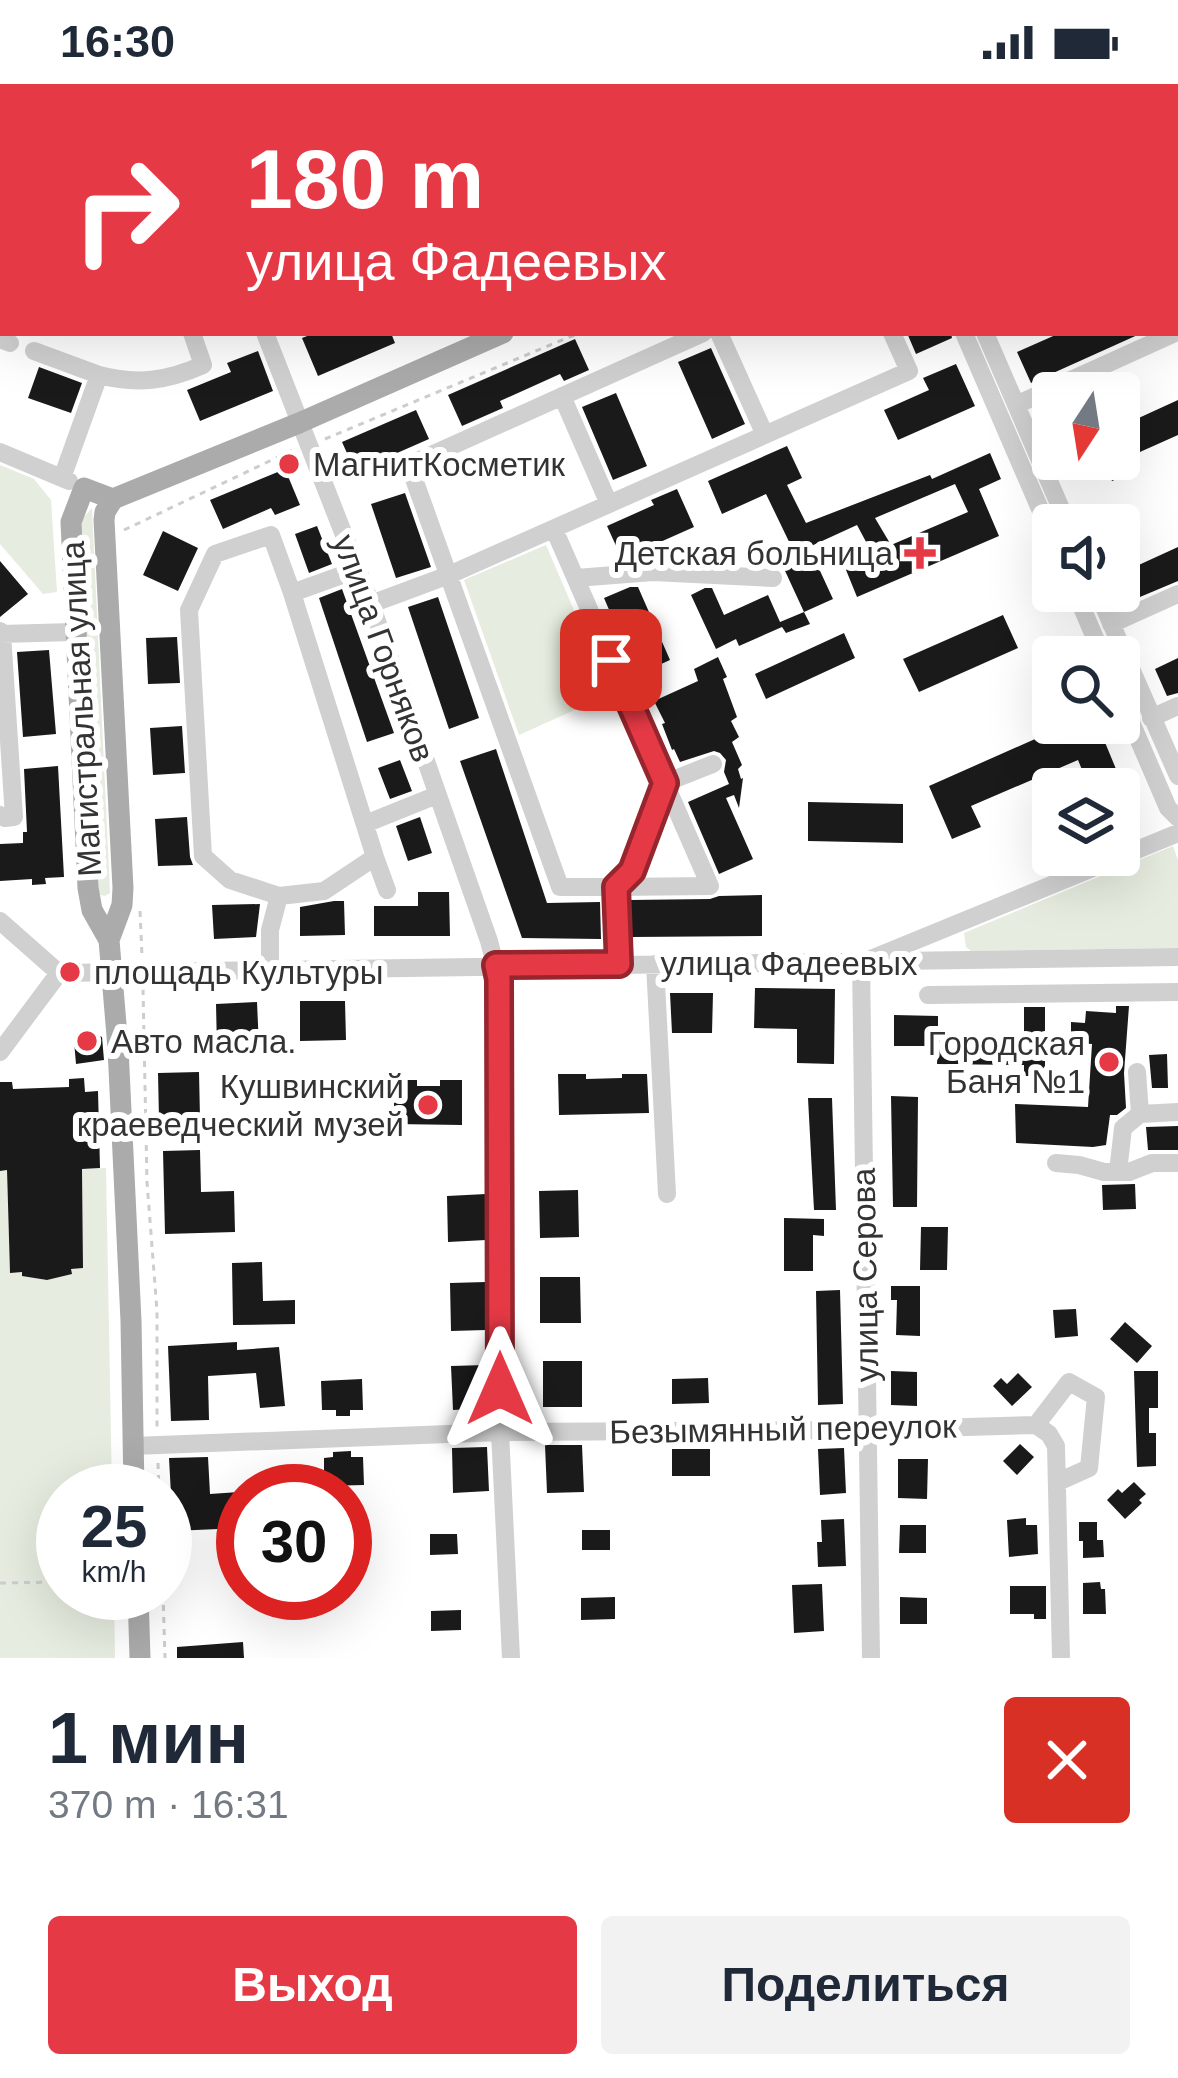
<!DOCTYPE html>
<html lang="ru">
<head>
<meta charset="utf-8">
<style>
	:root { --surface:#fff; --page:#f2f2f3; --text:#1f2937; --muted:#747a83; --accent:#e63946 }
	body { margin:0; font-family:Arial,sans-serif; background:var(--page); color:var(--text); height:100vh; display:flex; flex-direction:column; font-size:45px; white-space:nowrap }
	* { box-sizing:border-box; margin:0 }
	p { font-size:39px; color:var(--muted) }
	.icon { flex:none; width:66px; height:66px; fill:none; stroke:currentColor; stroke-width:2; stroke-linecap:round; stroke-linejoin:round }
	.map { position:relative; height:1574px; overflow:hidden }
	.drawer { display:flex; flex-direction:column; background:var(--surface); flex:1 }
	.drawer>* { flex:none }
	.banner { position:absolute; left:0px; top:0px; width:1179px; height:252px; box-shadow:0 12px 48px #0002; background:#e63946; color:#fff; overflow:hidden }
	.needle { width:78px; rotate:192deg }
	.buttons { position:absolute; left:1032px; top:288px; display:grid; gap:24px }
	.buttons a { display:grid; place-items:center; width:108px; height:108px; border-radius:12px; background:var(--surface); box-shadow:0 12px 48px #0002; font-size:60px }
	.speed { position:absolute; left:36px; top:1380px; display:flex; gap:24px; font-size:60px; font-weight:700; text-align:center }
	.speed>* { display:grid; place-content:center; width:156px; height:156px; border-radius:50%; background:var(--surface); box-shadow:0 12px 48px #0002; line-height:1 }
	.speed small { font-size:30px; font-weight:400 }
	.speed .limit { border:18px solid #d22; background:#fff; color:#111 }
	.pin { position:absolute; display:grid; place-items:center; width:102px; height:102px; color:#fff; margin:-51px; border-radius:24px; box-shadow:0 6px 18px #0006 }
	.me { position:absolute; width:132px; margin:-66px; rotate:0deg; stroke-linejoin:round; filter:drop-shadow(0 0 9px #0008) }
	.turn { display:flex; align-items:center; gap:42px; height:252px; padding:0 48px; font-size:54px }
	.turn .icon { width:156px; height:156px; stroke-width:2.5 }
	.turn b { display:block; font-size:84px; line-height:102px }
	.round { display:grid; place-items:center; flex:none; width:126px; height:126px; border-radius:12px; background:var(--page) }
	.summary { display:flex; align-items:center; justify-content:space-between; height:204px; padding:0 48px }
	h1 { font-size:72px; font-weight:600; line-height:90px }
	.button { display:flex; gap:24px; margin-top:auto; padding:24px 48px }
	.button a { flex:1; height:138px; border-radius:12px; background:var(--accent); color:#fff; font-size:48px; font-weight:600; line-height:138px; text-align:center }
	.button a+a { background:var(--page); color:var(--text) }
	.status { display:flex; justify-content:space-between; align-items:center; height:84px; padding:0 60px; background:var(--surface); direction:ltr }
	.status svg { height:33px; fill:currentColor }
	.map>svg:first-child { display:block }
	.green { fill:#e6ecdf }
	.building { fill:#1a1a1a; fill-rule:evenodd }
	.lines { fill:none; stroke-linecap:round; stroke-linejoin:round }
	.path { stroke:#cdcdcd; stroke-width:3; stroke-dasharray:6 6; stroke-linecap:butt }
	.minor { stroke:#d0d0d0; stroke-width:18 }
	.major { stroke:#ababab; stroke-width:21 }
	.route-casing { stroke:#96252e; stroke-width:30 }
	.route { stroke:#e63946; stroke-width:21 }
	.poi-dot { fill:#e63946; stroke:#fff; stroke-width:4.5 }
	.labels { text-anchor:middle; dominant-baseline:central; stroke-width:12; stroke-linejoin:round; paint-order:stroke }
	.poi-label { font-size:33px; fill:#333; stroke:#fff; text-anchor:start }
	.street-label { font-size:33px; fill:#333; stroke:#fff }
</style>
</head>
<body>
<div class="status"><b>16:30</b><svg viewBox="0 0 49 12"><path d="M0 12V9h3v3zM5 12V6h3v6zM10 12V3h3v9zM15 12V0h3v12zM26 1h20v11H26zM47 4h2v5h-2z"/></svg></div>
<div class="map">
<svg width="1178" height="1574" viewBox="0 0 1178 1574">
	<rect width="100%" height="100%" fill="#fff"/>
	<path class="green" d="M0,381L34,395L51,416L57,508L43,510L0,460Z
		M92,424L110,809L105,812L97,810L78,447L82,435Z
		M546,461L610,610L519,651L464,496Z
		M1173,762L1178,776V864L971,867L966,863L964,849Z
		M106,1084L112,1407H63V1509L114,1510L115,1574H0V1087L7,1086L10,1188H22L23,1192L47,1196L71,1190V1185L83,1184L82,1085Z"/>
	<path class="building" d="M315,249H391L395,259L318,292L302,254Z
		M907,249H951L952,254L916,270Z
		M1060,249H1142L1031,299L1017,268Z
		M575,255L589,286L564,297L560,290L500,317L503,324L462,342L448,311Z
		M711,264L745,340L712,355L678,278Z
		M258,267L273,307L200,337L187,306L231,288L227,279Z
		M956,280L975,322L898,356L884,326L929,306L923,294Z
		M39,283L82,299L71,329L28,314Z
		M616,309L647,382L613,396L582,323Z
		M1178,316V351L1122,376L1128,390L1112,397L1103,375H1119V343Z
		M416,326L429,355L388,373L392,382L359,396L342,358Z
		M787,362L802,394L787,401L806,439L930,391L932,395L990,369L1001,395L979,405L999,452L857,513L844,481L872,469L857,441L809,463L833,515L804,528L780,476L794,468L766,410L722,430L708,397ZM955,400L968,428L891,461L875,434Z
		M285,385L300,421L275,431L271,424L223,445L210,416Z
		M677,405L694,443L622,475L607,442L654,421L651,416Z
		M405,409L431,483L396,494L371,420Z
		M317,442L332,480L309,489L295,450Z
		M163,447L198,464L178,507L143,491Z
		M1178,463V497L1128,518L1119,499V490Z
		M0,477L28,510L0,533Z
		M630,503H638L670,576L637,591L604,514Z
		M705,504H712L724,531L768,511L780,538L804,528L810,540L786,549L782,543L739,562L736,555L716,565L691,511Z
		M342,505L394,649L367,658L319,514Z
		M438,513L479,634L449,645L408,523Z
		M1003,531L1018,564L919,608L903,575Z
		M844,549L855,574L766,615L755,590Z
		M177,553L180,599L148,600L146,554Z
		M49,566L56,650L23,653L17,568Z
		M718,573L727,593L723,595L737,633L731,637L739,653L732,658L742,681L738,685L741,695L743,694L739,724L734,711L726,714L753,775L719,790L688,718L729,700L724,688L726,676L720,669L714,667L680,678L674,665L672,666L662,640L665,639L654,617L698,597L694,585Z
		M1178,574V609L1167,612L1155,585Z
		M1071,639H1097L1116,685L1087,698L1078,676L971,722L981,743L952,755L929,702Z
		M182,642L185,689L153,691L150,644Z
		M496,665L547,819L600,818L601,855L522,854L460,677Z
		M400,676L412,707L390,715L378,684Z
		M58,682L64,793L45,794L46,800L32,801V795L0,797V760L23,759V748H27L24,685Z
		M808,718L903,720V759L808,757Z
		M187,733L190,773L193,781L158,782L155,735Z
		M420,733L432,769L408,777L396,742Z
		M418,808H449L450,852H374V822H418Z
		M762,811V852L631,853L630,816L710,815L719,812Z
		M334,817H344L345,851L300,852V823Z
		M260,820L256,853L214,855L212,821Z
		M755,904L835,905L834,980L797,979V945L754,944Z
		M670,909H713L712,949H672Z
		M300,917H345L346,956L300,957Z
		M257,918L259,963L217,964L216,920Z
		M1116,922H1129L1124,989L1126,1024L1117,1031H1110L1106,1061L1093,1063L1016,1059L1015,1020L1088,1023L1092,960L1071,959V938L1085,939L1086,927L1116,929Z
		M1024,923H1045V992H1024V981L937,980L938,962H894V931L938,932V951L1024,952Z
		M96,950L102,953L104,976L76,980L74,957Z
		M1167,970L1168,1004H1152L1149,971Z
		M199,988L200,1034L159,1035L158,989Z
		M558,990H586V995L622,994V990H647L649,1029L559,1031Z
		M84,994L85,1008L98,1007L100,1084L82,1085L83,1184L71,1185L72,1190L47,1196L22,1192V1188L10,1189L7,1086L0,1087V998H12L13,1005L69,1003V995Z
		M394,996H417V1002H440V996H462V1041L394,1040Z
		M891,1012L918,1013L917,1123H893Z
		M808,1014H832L836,1126H814Z
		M1178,1042V1066H1148L1146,1043Z
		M200,1066L201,1108L234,1107L235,1148L165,1150L163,1067Z
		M1135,1100L1136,1125L1103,1126L1102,1101Z
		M578,1106L579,1153L540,1154L539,1107Z
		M486,1110V1156L448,1158L447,1112Z
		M784,1134L824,1135V1152L813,1151V1187H784Z
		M921,1143H948L947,1186H920Z
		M262,1178L263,1217L295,1216V1240L233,1241L232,1179Z
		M540,1193H580L581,1239H540Z
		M486,1198V1246L451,1247L450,1199Z
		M891,1202H920V1252L896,1251L897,1216H891Z
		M840,1206L843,1320L818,1321L816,1207Z
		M1076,1225L1078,1252L1055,1254L1053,1226Z
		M1125,1238L1152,1262L1137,1279L1110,1255Z
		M237,1258V1266L279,1263L285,1322L260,1324L256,1289L208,1292L209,1336L171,1337L168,1262Z
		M543,1277H582V1323H543Z
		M486,1281V1324L453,1326L451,1282Z
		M891,1287L917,1288V1322L891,1321Z
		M1134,1287H1158V1324H1149V1349H1156V1382L1137,1383Z
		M1018,1289L1032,1303L1012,1322L993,1302L1001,1294L1007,1300Z
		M708,1294L709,1319L672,1320V1295Z
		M362,1295L363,1326H350V1332H336V1326H322L321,1297Z
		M1020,1360L1034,1373L1017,1391L1003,1377Z
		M545,1361H582L584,1408L547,1409Z
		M487,1363L489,1407L453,1409L452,1364Z
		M844,1364L846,1409L820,1411L818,1365Z
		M672,1365H710V1392H672Z
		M351,1367V1373H363L364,1401L324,1402V1374L333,1373V1368Z
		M208,1373L210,1410L239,1408L241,1444L173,1447L169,1374Z
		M898,1375H928L927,1415L898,1414Z
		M1134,1398L1146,1410L1139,1416L1142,1419L1125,1435L1107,1416L1118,1405L1122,1409Z
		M1026,1434V1441H1037L1038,1470L1009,1473L1007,1436Z
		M844,1435L846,1482L818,1483L817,1458H822L821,1436Z
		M1079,1438H1097V1456H1103L1104,1473L1083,1474V1457H1079Z
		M900,1441H926V1469H899Z
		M582,1446H610V1466H582Z
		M430,1450H457L458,1470L430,1471Z
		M1100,1498L1101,1505H1105L1106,1530H1083V1499Z
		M822,1500L824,1547L794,1549L792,1501Z
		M1010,1502H1046V1535H1034V1530H1010Z
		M615,1513V1535L581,1536V1514Z
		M900,1513L927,1514V1540H900Z
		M461,1526V1546L431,1547V1527Z
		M243,1558L244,1574H177V1563Z"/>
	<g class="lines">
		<path class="path" d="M1141,3L1148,0
			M325,355L579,249
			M124,446L293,366
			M140,827L142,872
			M143,905L147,1098L157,1227V1345
			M158,1379L159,1407
			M0,1499L63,1498
			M163,1509L165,1574"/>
		<path class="minor" d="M103,0L104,3
			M176,0L177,3
			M264,0L265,3
			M471,0L472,3
			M680,0L681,3
			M791,0L792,3
			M864,0L866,3
			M1096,0L1098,3
			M73,3L74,0
			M593,3L594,0
			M833,3L841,0
			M0,109L3,105
			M1176,184L1178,189
			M265,249L371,520L489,857L499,895L500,1348L511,1574
			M719,249L765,351
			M964,249L1053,455
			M985,249L1068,441
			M0,255L10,259
			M34,267L99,291L62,394
			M99,291C137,301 167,297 203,281L192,249
			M562,312L609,420
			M1016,321L1175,249
			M0,368L69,397
			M554,445L710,802L616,803
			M576,494L653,488L773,494
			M1075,507L1103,573
			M1097,507L1178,692
			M292,509L375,773L324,807L279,812L230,796L203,772L189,526L215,470L271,451L292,509L356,486
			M371,520L449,491L909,287L892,249
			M1111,540L1178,510
			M0,547L2,550L14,733L5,734L0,731
			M0,550L74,548
			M1119,610L1168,724L1178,734
			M1151,634L1178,622
			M365,740L437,711
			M375,773L387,806
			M616,803L631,787L665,699L713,680
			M0,837L59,889
			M619,880L616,803H560L409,381L703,249
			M655,880L667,1110
			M270,886V846L279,812
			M928,911L1178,908
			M0,968L59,889L1178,873
			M1137,988L1140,1030
			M1056,1079L1079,1081L1104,1088H1129L1152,1079H1178
			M1118,1088L1123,1044L1140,1030L1178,1028
			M1036,1341L1069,1298L1096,1313L1089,1384L1058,1398
			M133,1362L500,1348L866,1346L1036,1341L1049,1350L1056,1362L1061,1574
			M871,1574L861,879L1178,749"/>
		<path class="major" d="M1023,3L1030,0
			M113,415L105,428L104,436L123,804L122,821L109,856L118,964L131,1237L134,1407
			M109,856L92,826L88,804L71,438L84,404L113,415L299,339L503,249
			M138,1509L140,1574"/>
	</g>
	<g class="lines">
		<defs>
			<path id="route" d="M500,1305L499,895L496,881L619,880L616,803L632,787L665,699L611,576"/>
		</defs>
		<use href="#route" class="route-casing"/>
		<use href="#route" class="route"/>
	</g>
	<g class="poi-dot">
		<circle cx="289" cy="380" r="12"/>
		<path d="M914 451h12v12h12v12h-12v12h-12v-12h-12v-12h12z"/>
		<circle cx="70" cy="888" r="12"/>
		<circle cx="87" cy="957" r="12"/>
		<circle cx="1109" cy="978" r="12"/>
		<circle cx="428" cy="1021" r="12"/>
	</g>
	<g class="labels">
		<g class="poi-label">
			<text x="313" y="380">МагнитКосметик</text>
			<text x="893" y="469" text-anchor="end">Детская больница</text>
			<text x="94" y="888">площадь Культуры</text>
			<text x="111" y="957">Авто масла.</text>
			<text x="1085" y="959" text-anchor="end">Городская<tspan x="1085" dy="38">Баня №1</tspan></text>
			<text x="404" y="1002" text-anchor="end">Кушвинский<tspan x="404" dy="38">краеведческий музей</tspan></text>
		</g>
		<g class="street-label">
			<text transform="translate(384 564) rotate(70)">улица Горняков</text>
			<text transform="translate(81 625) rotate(-93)">Магистральная улица</text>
			<text x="789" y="879">улица Фадеевых</text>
			<text transform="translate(865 1191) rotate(-91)">улица Серова</text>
			<text transform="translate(783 1345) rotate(-1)">Безымянный переулок</text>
		</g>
	</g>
</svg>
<div class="buttons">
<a><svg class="needle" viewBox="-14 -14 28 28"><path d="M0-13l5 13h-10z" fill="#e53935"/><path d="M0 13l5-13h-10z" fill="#747a83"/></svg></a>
<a><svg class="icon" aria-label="sound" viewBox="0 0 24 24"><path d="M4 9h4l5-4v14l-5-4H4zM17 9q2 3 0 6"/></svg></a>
<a><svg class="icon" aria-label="search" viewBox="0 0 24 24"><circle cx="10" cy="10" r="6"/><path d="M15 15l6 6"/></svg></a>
<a><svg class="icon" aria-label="layers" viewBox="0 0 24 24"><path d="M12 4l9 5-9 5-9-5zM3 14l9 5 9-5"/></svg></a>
</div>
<div class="speed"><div>25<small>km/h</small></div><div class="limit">30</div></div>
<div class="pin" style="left:611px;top:576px;background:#d93025"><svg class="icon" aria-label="arrive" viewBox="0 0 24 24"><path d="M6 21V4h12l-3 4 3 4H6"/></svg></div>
<svg class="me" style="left:500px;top:1305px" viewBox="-20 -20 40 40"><path d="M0-17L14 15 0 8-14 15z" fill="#e63946" stroke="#fff" stroke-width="4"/></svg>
<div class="banner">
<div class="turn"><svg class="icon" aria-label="right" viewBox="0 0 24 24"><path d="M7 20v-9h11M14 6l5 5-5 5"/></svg><div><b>180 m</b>улица Фадеевых</div></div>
</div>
</div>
<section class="drawer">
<div class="summary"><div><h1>1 мин</h1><p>370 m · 16:31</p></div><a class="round" style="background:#d93025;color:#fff"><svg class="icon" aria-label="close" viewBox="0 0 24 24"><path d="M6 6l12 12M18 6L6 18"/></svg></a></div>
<div class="button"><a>Выход</a><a>Поделиться</a></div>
</section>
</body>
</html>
